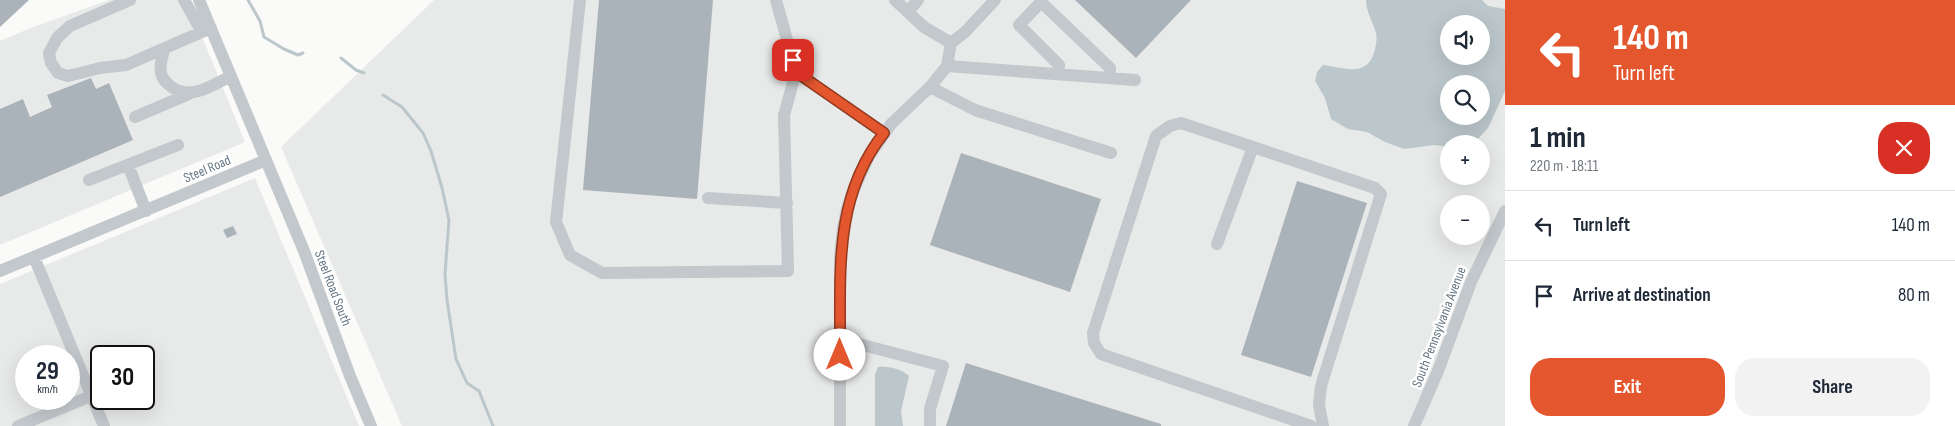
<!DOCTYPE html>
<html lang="en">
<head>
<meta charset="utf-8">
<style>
	:root { --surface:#fff; --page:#f2f2f3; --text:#1f2937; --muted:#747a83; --line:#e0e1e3; --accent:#e4572e }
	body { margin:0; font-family:"Sofia Sans Condensed",sans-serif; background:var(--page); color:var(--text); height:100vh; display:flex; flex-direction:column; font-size:19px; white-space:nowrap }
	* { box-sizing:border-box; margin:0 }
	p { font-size:16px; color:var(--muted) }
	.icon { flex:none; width:28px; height:28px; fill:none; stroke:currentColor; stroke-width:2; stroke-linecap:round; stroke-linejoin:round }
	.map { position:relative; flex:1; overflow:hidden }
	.sheet { display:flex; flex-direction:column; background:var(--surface); width:450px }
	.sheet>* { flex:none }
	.guide { background:#e4572e; color:#fff; overflow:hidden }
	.tools { position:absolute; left:1440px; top:15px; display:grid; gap:10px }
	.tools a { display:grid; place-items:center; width:50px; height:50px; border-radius:50%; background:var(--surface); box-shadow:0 5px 20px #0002; font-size:25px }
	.speed { position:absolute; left:15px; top:345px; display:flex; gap:10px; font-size:25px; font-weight:700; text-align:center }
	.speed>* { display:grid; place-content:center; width:65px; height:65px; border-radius:50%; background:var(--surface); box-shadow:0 5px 20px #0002; line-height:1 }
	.speed small { font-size:12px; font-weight:400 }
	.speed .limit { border:2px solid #111; border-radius:8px; background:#fff; color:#111 }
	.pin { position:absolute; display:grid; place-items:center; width:42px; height:42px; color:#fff; margin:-21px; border-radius:10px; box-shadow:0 2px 8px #0006 }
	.me { position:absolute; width:55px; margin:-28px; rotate:0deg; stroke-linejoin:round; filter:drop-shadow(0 0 4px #0008) }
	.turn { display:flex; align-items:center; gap:18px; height:105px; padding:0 25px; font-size:22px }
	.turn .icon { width:65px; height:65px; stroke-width:2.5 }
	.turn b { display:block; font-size:35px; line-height:42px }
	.round { display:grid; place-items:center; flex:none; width:52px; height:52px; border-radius:20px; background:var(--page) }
	.overview { display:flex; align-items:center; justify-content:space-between; height:85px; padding:0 25px }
	h1 { font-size:30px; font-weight:700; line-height:38px }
	.cta { display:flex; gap:10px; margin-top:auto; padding:10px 25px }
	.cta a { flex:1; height:58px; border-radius:20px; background:var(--accent); color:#fff; font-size:20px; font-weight:700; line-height:58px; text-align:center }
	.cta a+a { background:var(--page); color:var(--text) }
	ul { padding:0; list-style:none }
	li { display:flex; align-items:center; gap:15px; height:70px; padding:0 25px; border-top:1px solid var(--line) }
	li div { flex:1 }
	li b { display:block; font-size:19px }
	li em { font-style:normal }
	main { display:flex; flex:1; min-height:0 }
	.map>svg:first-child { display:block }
	.built { fill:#e8e9e9; fill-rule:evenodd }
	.water { fill:#bbc7cb; fill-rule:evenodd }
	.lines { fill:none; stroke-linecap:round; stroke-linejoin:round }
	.stream { stroke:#bbc7cb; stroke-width:3 }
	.building { fill:#aab3b9 }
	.minor { stroke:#c3c8cc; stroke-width:12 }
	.route-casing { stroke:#94391e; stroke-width:12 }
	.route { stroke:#e4572e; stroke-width:9 }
	.labels { text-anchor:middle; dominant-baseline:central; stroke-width:5; stroke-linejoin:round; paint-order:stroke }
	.street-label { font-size:14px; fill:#657683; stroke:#fff }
</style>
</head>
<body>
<main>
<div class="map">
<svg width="1505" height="426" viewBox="0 0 1505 426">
	<rect width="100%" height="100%" fill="#fafaf8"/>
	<path class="built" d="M109,0H187L245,142L0,245V41L28,29Z
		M434,0H1505V426H402L281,147ZM1449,24H1481V56H1449ZM1449,84H1481V116H1449ZM1449,144H1481V176H1449ZM1449,204H1481V236H1449Z
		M255,178L359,426H0V284ZM26,356H69V399H26ZM101,356H144V399H101Z"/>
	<path class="water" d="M1366,0H1482L1488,6L1505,9V91L1488,128L1474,143L1449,144V147L1434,145L1404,149L1385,142L1367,132L1348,129L1331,119L1325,98L1315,81L1317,72L1323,65C1342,67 1366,78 1374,53C1376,46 1378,37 1375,30C1372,20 1366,11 1366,0ZM1449,24H1481V56H1449ZM1449,84H1481V116H1449Z
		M878,367C888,366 902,369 909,376L901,411L903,426H875V374Z"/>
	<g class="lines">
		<path class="stream" d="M248,0L260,21L264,37L284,49L298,55L303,53
			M341,58L356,70L364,73
			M383,95L402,107L423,133L431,151L442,188L449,220L445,274L447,300L456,359L467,383L479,391L493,426"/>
	</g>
	<path class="building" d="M0,0H29L0,27Z
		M599,0H713L697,199L583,190Z
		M1075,0H1191L1136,58Z
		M91,78L96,89L109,83L133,140L0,197V109L23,99L30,117L52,107L47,95Z
		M961,153L1101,199L1070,292L930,245Z
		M1297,181L1367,203L1311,377L1241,355Z
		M233,226L237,234L227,238L223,230Z
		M966,363L1161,424V426H946Z"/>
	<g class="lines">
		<path class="minor" d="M130,0L70,26L57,38L49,53L51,63L58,73L68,76L100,68L126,65L211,28
			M184,0L202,32
			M199,0L304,251L350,376L371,426
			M580,0L556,222L570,255L602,273L788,271L784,115L796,72L776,0
			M895,0L924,27L951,43
			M908,12L918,0
			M951,43L965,32L995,0
			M164,49C161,64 156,74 169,85C189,102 211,86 231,76
			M947,66L1135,80
			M796,72L884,133
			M1058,74L1059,65L1019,25L1041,2L1110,68V78
			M930,87L975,110L1111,153
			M135,117L189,94
			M1253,147L1181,123L1170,126L1156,136L1093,333L1094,343L1101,354L1311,426
			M128,165L146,211
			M89,180L178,145
			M708,198L787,203
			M1217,244L1253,147L1375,188L1381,194L1321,386L1319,405L1323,426
			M34,257L104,426
			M0,271L266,160
			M840,339L943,366L930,409V426
			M18,426L91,396
			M840,426V257L843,228L847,209L853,191L869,156L891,124L930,87L947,66L951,43
			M1414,426L1438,371L1471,282L1505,211"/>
	</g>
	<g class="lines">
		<defs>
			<path id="route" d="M793,60L796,72L884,133C832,198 841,277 840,355"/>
		</defs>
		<use href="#route" class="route-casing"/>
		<use href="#route" class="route"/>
	</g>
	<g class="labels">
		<g class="street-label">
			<text transform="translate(207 169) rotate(-23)">Steel Road</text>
			<text transform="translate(333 288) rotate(69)">Steel Road South</text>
			<text transform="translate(1439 327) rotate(-69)">South Pennsylvania Avenue</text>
		</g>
	</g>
</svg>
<div class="tools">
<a><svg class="icon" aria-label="sound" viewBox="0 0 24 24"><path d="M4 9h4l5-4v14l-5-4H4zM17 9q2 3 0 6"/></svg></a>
<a><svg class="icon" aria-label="search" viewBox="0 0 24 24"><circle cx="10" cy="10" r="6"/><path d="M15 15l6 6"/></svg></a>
<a>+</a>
<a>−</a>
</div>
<div class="speed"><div>29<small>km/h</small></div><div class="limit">30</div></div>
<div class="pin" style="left:793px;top:60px;background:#d93025"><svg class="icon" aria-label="arrive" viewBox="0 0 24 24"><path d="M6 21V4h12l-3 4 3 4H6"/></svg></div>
<svg class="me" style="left:840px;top:355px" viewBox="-20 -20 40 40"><circle r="19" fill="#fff"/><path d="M0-13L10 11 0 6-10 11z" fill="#e4572e"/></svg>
</div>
<section class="sheet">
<div class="guide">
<div class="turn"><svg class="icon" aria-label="left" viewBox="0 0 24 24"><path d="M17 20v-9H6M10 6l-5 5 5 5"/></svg><div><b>140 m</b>Turn left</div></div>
</div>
<div class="overview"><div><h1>1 min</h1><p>220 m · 18:11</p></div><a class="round" style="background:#d93025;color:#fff"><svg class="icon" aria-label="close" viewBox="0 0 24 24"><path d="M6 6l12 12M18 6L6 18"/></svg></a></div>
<ul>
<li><svg class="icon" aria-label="left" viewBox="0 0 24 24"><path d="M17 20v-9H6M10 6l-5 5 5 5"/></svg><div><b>Turn left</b></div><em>140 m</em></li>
<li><svg class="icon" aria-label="arrive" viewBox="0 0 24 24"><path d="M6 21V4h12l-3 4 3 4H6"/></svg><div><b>Arrive at destination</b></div><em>80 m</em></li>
</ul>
<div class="cta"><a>Exit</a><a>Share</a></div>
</section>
</main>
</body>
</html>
